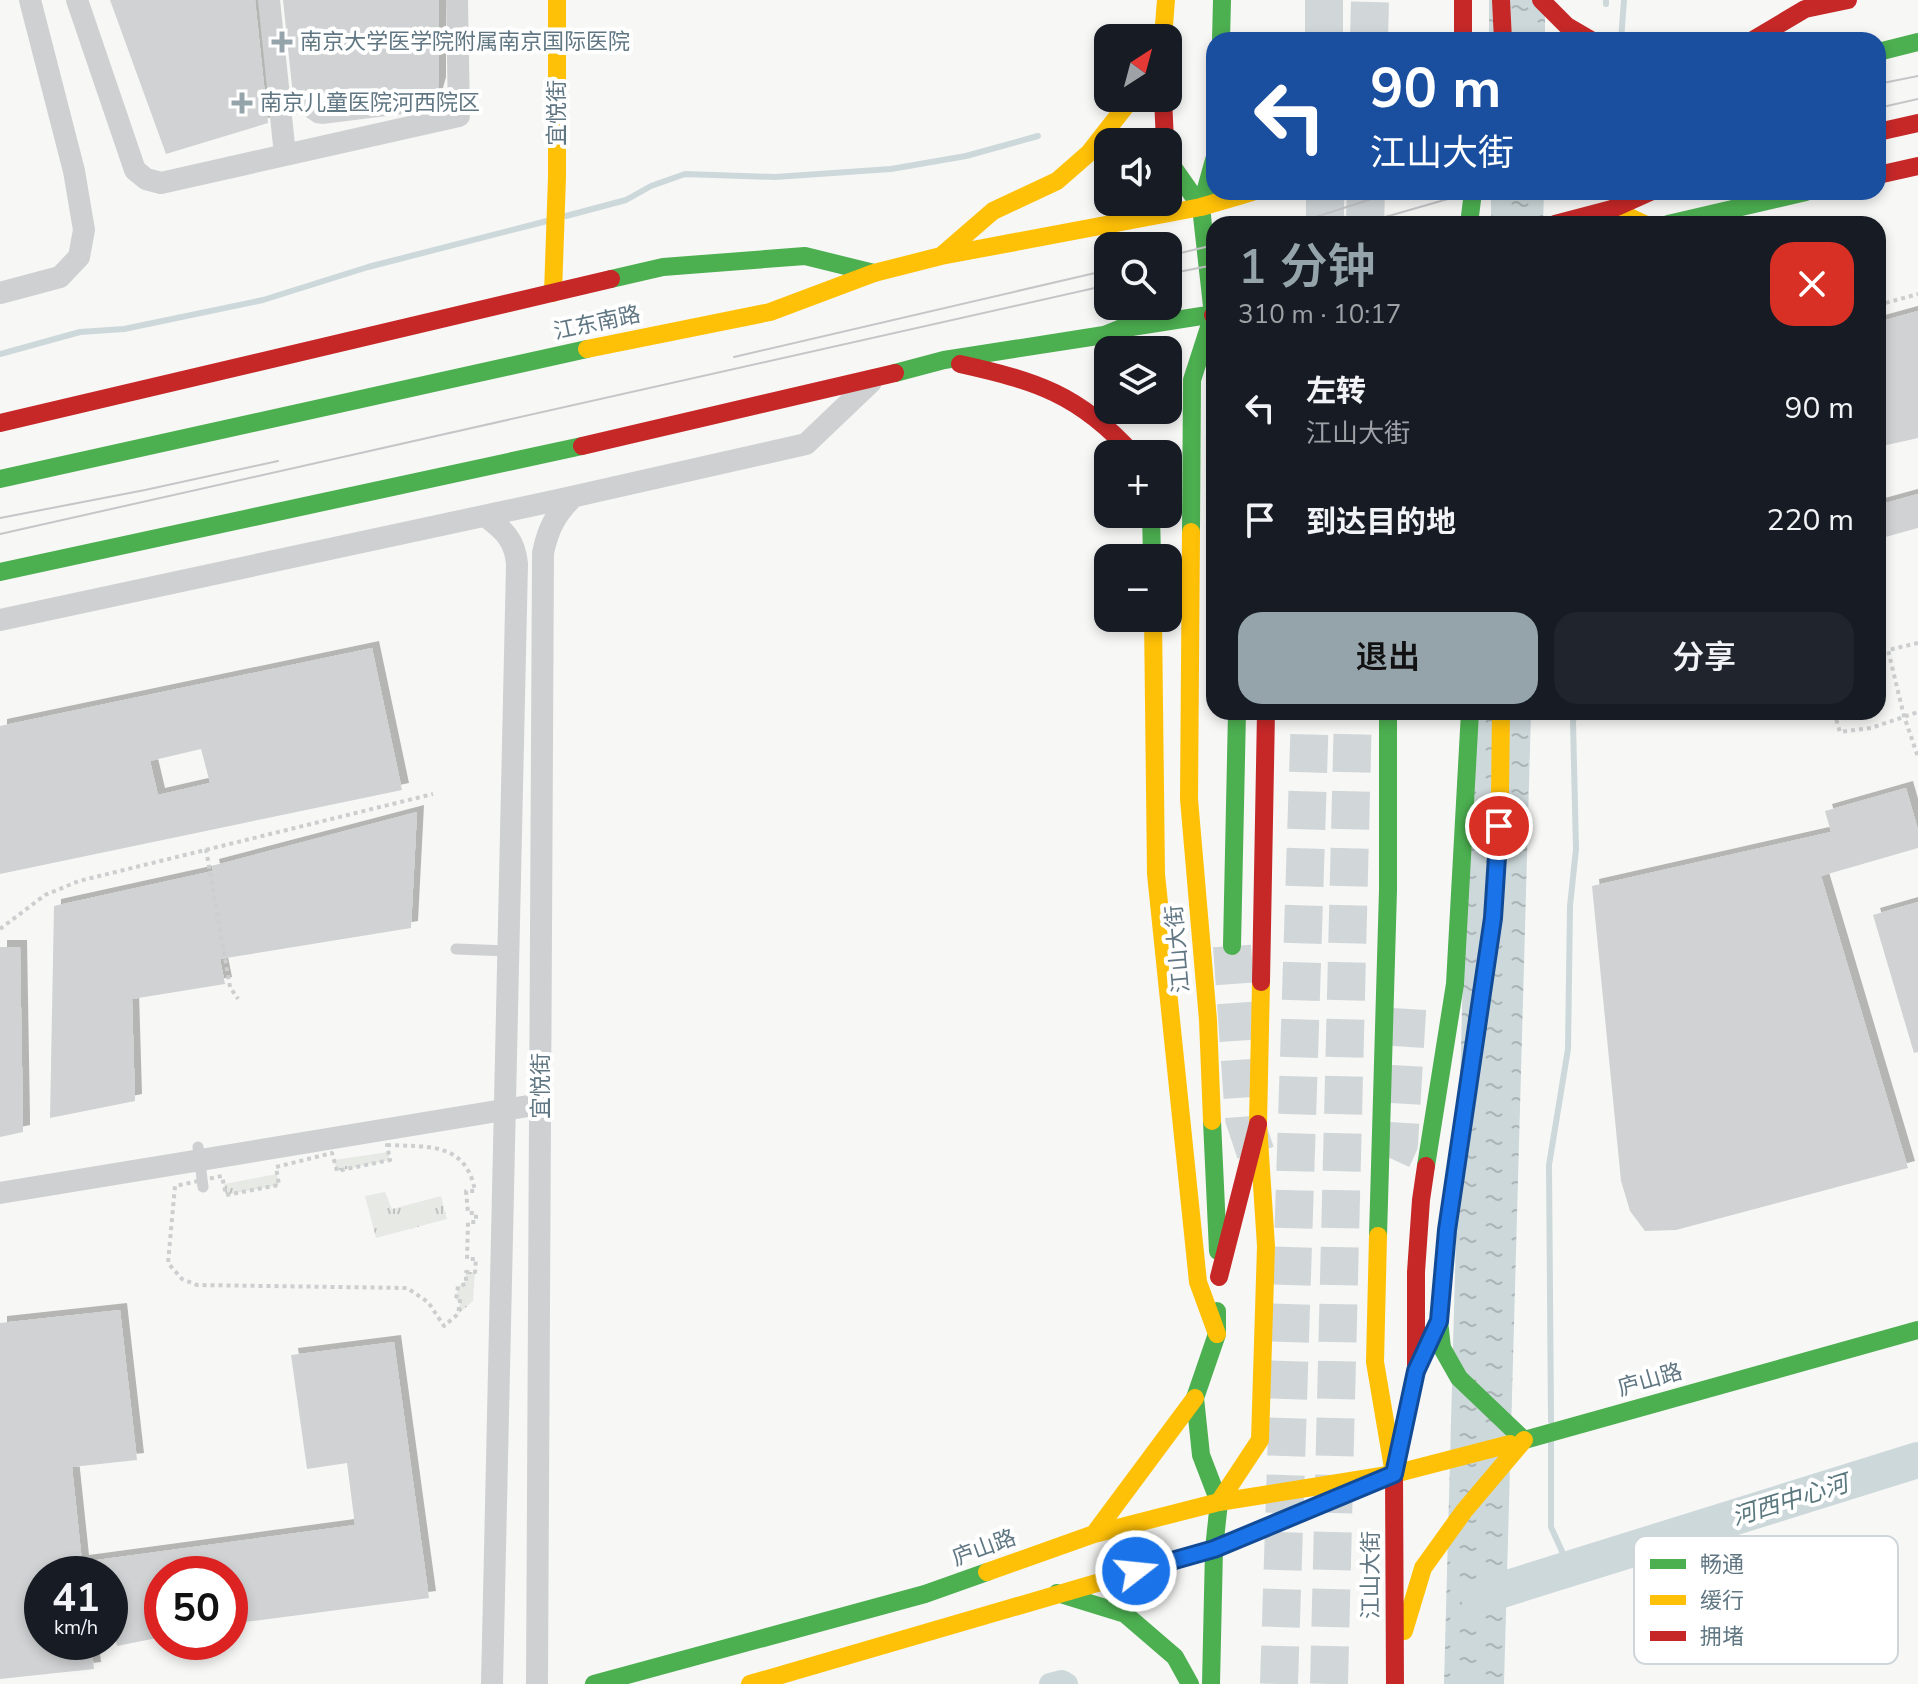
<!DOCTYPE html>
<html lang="zh">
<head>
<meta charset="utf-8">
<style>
	:root { --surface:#171b24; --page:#20242c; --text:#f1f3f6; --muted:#9ea1a6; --accent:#95a4ab }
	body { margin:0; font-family:"Nunito Sans","Noto Sans SC",sans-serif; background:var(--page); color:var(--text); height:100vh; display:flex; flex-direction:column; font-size:30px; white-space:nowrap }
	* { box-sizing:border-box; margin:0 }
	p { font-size:26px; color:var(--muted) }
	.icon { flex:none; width:44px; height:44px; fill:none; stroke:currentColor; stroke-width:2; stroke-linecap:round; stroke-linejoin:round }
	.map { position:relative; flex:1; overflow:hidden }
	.sheet { position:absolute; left:1206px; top:216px; width:680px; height:504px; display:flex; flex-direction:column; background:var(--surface); border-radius:24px; box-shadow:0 4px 12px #0003 }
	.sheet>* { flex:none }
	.hud { position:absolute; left:1206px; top:32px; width:680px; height:168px; border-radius:24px; box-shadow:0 4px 12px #0003; background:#1a4fa0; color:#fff; overflow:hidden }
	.needle { width:52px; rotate:36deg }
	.fabs { position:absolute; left:1094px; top:24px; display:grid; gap:16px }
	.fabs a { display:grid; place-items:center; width:88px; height:88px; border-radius:16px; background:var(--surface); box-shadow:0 4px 12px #0003; font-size:40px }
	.speed { position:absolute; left:24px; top:1556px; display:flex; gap:16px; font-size:40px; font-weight:700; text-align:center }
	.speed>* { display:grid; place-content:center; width:104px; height:104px; border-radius:50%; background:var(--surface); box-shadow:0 4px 12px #0003; line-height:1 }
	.speed small { font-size:20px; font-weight:400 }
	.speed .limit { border:12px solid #d22; background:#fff; color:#111 }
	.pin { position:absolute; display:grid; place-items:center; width:68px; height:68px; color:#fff; margin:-34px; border:4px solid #fff; border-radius:50%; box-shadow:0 2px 8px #0007 }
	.me { position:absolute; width:88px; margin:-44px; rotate:74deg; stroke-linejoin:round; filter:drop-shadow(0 0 6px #0008) }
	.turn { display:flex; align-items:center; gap:28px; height:168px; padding:0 32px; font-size:36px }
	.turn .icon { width:104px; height:104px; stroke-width:2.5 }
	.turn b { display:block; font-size:56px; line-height:68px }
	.round { display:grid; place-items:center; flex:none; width:84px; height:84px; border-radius:24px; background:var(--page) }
	.summary { display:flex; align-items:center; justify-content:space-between; height:136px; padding:0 32px }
	h1 { font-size:48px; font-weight:600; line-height:60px; color:var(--accent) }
	.cta { display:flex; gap:16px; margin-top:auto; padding:16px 32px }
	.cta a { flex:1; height:92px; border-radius:24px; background:var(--accent); color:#111; font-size:32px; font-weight:600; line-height:92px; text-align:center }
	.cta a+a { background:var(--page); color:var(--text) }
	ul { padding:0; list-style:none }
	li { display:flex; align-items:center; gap:24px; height:112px; padding:0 32px }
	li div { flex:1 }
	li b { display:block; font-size:30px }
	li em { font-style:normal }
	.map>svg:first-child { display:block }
	.grass { fill:url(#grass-tufts) }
	.water { fill:url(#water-ripples) }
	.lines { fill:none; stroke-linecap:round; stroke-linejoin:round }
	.stream { stroke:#cdd8da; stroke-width:6 }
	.canal { stroke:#cdd8da; stroke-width:22 }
	.river { stroke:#cdd8da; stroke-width:36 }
	.building { fill:#d0d2d3; fill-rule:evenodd; filter:url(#shadow) }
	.secondary-tunnel { stroke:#d1d7d9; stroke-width:30; stroke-dasharray:30 15; stroke-linecap:butt }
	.highway-tunnel { stroke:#d1d7d9; stroke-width:38; stroke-dasharray:38 19; stroke-linecap:butt }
	.path { stroke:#cccecf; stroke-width:4; stroke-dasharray:4 4; stroke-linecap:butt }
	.lane { stroke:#cfd0d1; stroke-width:11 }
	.street { stroke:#cfd0d1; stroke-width:22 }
	.fast { stroke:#4caf50; stroke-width:18 }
	.slow { stroke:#ffc107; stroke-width:18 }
	.jam { stroke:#c62828; stroke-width:18 }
	.tram { stroke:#c4c6c7; stroke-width:2 }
	.route-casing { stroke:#114b97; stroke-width:20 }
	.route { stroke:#1a73e8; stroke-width:14 }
	.poi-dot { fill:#95a4ab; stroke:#fff; stroke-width:3 }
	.labels { text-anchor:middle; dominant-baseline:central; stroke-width:8; stroke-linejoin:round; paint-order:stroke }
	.poi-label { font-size:22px; fill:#607783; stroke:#fff; text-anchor:start }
	.street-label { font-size:22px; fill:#607783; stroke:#fff }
	.water-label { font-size:24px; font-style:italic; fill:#5a787e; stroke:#fff }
	.key { fill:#fff; stroke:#cfd6da; stroke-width:2 }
	.key-label { font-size:22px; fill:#607783 }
</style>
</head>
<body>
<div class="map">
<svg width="1918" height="1684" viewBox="0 0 1918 1684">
	<defs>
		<pattern id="grass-tufts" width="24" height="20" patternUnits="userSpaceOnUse" patternTransform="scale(2)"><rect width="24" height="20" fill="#e7eae4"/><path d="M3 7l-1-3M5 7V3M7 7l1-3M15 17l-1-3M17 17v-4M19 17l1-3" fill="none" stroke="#bfc2be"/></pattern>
		<pattern id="water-ripples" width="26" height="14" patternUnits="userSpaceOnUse" patternTransform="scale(2)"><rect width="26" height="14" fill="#cdd8da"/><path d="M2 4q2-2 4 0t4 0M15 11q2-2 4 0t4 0" fill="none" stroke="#aab4b6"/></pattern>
		<filter id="shadow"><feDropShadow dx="7" dy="-7" stdDeviation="0" flood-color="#0004"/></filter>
	</defs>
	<rect width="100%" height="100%" fill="#f7f7f6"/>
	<path class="grass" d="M388,1152L390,1160L337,1171L334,1160Z
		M277,1174L279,1185L226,1195L224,1184Z
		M385,1192L392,1209L441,1196L447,1219L376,1238L365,1196Z
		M466,1272H475L473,1301L458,1314L460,1302L456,1300L458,1286L465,1284Z"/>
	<path class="water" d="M1489,0H1545V40H1489Z
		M1491,192H1544L1543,224H1491Z
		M1474,712H1531L1504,1684H1444L1464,936Z"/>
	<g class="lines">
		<path class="stream" d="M1606,4V0
			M1621,40L1624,0
			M566,216L626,200L651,186L685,174L775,177L891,169L966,156L1038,136
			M0,354L80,332L124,329L263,300L368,267L547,221
			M1551,1421L1549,1165L1568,1049L1570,906L1576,849L1573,722L1575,712
			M1551,1441V1527L1570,1569"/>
		<path class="canal" d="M1050,1684L1062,1681L1067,1684"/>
		<path class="river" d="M1479,1597L1918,1460"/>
	</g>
	<path class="building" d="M110,0H255L268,123L166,154Z
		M283,0H439V84L434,102L427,109L403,114L323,124L315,123L300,113L295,115Z
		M1918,311V438L1878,447V322Z
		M1918,494V528L1878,539V505Z
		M372,648L402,790L0,874V726ZM201,749L210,783L158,795L150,761Z
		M1906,788L1918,830V848L1821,876L1908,1168L1676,1230L1645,1231L1630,1211L1621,1181L1592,886L1831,832L1825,811Z
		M417,812L411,928L220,959L225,984L132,999L135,1101L50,1118L54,906L213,871L212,866Z
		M1918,902V1052L1914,1053L1873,915Z
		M0,947H20L23,1124V1132L0,1137Z
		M120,1310L137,1460L72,1467L82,1562L355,1525L347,1463L307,1469L291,1355L394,1342L429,1598L230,1624V1574H162V1637L117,1646L110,1614V1574H42V1642H91L94,1669L0,1679V1323Z"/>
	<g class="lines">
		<path class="secondary-tunnel" d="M1321,224L1325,205"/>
		<path class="highway-tunnel" d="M1324,0V40
			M1369,40L1370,0
			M1325,224V192
			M1365,224L1366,192
			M1232,946L1244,1118L1257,1157
			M1392,1159L1399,1144L1408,995
			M1279,1684L1310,712
			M1329,1684L1353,712"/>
		<path class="path" d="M1878,305L1918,294
			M1918,643L1888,650L1904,716L1918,757
			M1664,712H1675
			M1834,712L1840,732L1871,728L1918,712
			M206,849L230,987L238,999
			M0,929L45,895L79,881L433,794
			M387,1145C426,1147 466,1141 475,1191H466L468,1213H476V1222H468L467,1259H476L475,1272H466V1284L458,1286L456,1300L460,1301L458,1314L444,1326L428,1302L407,1288L197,1285L182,1279L168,1263L175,1186L222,1176L226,1195L279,1185L276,1167L332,1153L337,1171L390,1160Z"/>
		<path class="lane" d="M456,949L508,951
			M198,1147L203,1187"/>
		<path class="street" d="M77,0L135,170L146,179L161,183L459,116L457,0
			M269,0L285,155
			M0,293L60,277L79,257L84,230L74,171L30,0
			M485,516C504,530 515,540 517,564L492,1684
			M0,620L567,498L806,444L871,382
			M0,1193L540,1104
			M537,1684L543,553C548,529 555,515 573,497"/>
		<path class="fast" d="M1221,40L1222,0
			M1878,52L1918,42
			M1168,160L1201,207L1213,315L1192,380L1191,532
			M1201,207L1214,160
			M1469,224L1473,192
			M1668,224L1806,192
			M611,279L663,267L805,256L874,273
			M895,373L944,360L1104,335L1119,329L1214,314
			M0,479L587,349
			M1151,514L1152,558
			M0,572L582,446
			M1232,946L1237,712
			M1212,1121L1218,1251
			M1426,1166L1455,984L1470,712
			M1378,1236L1388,890V712
			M1439,1321L1442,1348L1459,1378L1524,1440
			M1510,1444L1918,1330
			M1057,1593L1125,1614L1175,1657L1190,1684
			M594,1684L925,1594L987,1572
			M1211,1684L1214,1549L1219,1502L1201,1455L1195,1398L1217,1334V1311"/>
		<path class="slow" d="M1163,38L1166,0
			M1612,209L1644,224
			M941,256L993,211L1057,181L1089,153L1132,98
			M553,293L557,177V0
			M587,349L770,312L874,273L941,256L1201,207L1252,192
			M1191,532L1189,799L1208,1020L1212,1121
			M1153,618L1156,874L1198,1282L1217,1334
			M1378,1236L1375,1362L1394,1474
			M1421,1358L1439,1321L1447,1230L1493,918L1500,795L1501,712
			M1219,1502L1260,1440L1266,1246L1258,1124L1261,982
			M1094,1534L1195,1398
			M987,1572L1094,1534L1219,1502L1394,1474L1510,1444
			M1404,1631L1423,1568L1464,1511L1524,1440
			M750,1684L1107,1580"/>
		<path class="jam" d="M1463,0V40
			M1501,0L1503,40
			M1541,0L1567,26L1591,40
			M1753,40L1805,9L1848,0
			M1163,98L1165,142
			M1878,132L1918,123
			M1878,175L1918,166
			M1555,224L1612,209L1650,192
			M1213,315L1214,317
			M960,364C1036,381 1079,394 1133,454
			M0,423L611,279
			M582,446L895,373
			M1261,982L1266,712
			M1219,1277L1258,1124
			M1107,1580L1214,1549L1348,1493
			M1395,1684L1394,1474L1416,1371V1272L1421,1200L1426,1166"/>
		<path class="tram" d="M1878,84L1918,76
			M1878,108L1918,99
			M1294,224L1393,192
			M1361,224L1472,192
			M1168,256L1214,245
			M1168,274L1214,265
			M734,357L1108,270
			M0,518L145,490L278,461
			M0,534L1108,285"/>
	</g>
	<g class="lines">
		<defs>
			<path id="route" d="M1136,1571L1214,1549L1394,1474L1416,1371L1439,1321L1447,1230L1493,918L1499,826"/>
		</defs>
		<use href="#route" class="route-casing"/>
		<use href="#route" class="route"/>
	</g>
	<g class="poi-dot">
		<path d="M278 30h8v8h8v8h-8v8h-8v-8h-8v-8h8z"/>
		<path d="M238 91h8v8h8v8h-8v8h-8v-8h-8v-8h8z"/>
	</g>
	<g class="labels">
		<g class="poi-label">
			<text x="300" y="42">南京大学医学院附属南京国际医院</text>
			<text x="260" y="103">南京儿童医院河西院区</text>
		</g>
		<g class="street-label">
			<text transform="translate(557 113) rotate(-90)">宜悦街</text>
			<text transform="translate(597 323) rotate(-12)">江东南路</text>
			<text transform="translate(1178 949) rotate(-95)">江山大街</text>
			<text transform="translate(541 1086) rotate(-90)">宜悦街</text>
			<text transform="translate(1650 1380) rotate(-16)">庐山路</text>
			<text transform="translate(984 1548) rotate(-20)">庐山路</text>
			<text transform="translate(1371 1575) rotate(-90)">江山大街</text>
		</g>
		<g class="water-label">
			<text transform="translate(1790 1500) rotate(-17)">河西中心河</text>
		</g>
	</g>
	<rect x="1634" y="1536" width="264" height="128" rx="12" class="key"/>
	<rect x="1650" y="1559" width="36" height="10" fill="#4caf50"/>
	<rect x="1650" y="1595" width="36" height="10" fill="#ffc107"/>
	<rect x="1650" y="1631" width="36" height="10" fill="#c62828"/>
	<g class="key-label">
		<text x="1700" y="1572">畅通</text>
		<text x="1700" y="1608">缓行</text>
		<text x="1700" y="1644">拥堵</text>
	</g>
</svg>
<div class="fabs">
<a><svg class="needle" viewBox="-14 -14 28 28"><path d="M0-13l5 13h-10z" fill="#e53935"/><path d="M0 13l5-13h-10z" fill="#9ea1a6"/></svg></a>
<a><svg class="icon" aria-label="sound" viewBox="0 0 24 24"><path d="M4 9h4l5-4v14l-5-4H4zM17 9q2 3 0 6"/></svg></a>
<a><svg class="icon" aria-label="search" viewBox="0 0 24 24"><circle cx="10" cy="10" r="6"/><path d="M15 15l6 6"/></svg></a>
<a><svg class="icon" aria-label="layers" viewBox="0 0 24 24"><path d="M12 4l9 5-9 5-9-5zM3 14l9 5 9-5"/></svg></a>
<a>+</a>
<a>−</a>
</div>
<div class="speed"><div>41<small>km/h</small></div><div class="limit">50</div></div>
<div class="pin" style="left:1499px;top:826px;background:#d93025"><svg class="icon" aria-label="arrive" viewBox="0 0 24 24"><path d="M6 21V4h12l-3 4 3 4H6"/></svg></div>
<svg class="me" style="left:1136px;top:1571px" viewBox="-20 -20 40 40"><circle r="17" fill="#1a73e8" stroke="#fff" stroke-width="3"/><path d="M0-11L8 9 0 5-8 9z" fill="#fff"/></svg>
<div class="hud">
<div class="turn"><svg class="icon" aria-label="left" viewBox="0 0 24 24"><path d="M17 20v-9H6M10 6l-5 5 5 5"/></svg><div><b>90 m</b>江山大街</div></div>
</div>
<section class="sheet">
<div class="summary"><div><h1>1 分钟</h1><p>310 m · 10:17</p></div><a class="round" style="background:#d93025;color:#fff"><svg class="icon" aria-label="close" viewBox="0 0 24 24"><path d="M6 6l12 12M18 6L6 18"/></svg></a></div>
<ul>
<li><svg class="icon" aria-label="left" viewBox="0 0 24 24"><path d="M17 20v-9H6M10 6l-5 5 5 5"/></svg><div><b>左转</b><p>江山大街</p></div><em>90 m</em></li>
<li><svg class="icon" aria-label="arrive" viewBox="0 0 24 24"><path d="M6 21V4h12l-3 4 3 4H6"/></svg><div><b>到达目的地</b></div><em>220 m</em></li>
</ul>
<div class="cta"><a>退出</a><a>分享</a></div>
</section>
</div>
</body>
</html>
